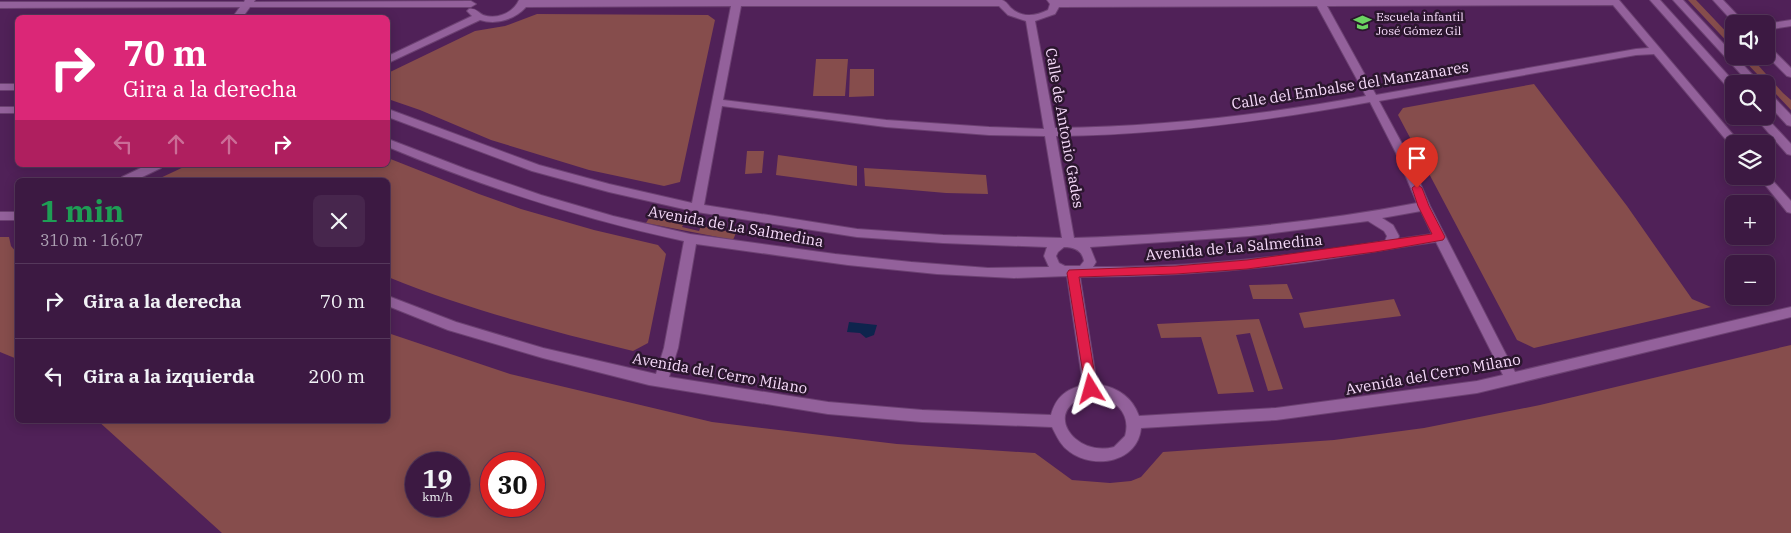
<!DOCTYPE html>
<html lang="es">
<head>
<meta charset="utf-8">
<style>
	:root { --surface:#3c1942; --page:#47264d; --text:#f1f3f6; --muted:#aca0b2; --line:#55385b }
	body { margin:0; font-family:"IBM Plex Serif",serif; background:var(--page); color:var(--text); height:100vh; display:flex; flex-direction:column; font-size:19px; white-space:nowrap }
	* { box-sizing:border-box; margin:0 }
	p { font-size:16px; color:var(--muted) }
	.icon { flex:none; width:28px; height:28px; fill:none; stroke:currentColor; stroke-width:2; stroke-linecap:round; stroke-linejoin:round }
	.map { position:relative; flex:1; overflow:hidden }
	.side { position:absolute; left:15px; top:178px; width:375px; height:245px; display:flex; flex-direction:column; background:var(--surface); border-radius:8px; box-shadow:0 2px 12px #0003,0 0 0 1px var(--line) }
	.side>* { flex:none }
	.guide { position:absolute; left:15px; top:15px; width:375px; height:152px; border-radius:8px; box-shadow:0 2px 12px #0003,0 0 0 1px var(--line); background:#db2777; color:#fff; overflow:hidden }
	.tools { position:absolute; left:1725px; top:15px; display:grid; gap:10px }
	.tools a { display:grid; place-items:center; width:50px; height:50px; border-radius:8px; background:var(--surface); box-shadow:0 2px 12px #0003,0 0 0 1px var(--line); font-size:25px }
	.speed { position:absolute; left:405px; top:452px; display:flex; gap:10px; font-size:25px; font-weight:700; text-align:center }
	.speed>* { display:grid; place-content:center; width:65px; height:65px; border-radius:50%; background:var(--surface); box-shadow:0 2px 12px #0003,0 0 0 1px var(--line); line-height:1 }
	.speed small { font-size:12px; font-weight:400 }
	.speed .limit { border:8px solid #d22; background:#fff; color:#111 }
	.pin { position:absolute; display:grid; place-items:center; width:42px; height:42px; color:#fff; margin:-51px -21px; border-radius:50% 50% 50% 0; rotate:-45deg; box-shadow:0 0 5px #0007 }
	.pin .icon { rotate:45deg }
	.me { position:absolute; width:55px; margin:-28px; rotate:352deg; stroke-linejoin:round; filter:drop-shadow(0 0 4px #0008) }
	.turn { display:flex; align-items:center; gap:18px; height:105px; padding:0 25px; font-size:22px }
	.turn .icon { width:65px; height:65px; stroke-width:2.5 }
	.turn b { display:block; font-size:35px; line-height:42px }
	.lanes { display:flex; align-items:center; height:48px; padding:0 25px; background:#0003; justify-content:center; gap:25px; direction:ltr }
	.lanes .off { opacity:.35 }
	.round { display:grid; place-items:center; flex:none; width:52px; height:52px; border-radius:8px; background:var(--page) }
	.headline { display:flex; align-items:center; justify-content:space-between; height:85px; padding:0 25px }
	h1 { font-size:30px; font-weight:700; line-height:38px; color:#1e9e55 }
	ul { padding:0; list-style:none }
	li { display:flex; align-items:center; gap:15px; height:75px; padding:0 25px; border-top:1px solid var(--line) }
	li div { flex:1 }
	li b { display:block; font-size:19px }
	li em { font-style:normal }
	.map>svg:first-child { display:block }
	.green { fill:#864d4c; fill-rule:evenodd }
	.water { fill:#0e244d }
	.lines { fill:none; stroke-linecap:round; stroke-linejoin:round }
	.minor-casing { stroke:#6c4172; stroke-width:2 }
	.minor { fill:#93619b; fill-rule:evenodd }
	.route { fill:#e11d48; stroke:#92132f }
	.labels { text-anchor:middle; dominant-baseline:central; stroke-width:5; stroke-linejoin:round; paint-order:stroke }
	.far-poi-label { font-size:12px; fill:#f8dcfc; stroke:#2b162e; text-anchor:start }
	.street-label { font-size:15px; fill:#f8dcfc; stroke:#2b162e }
</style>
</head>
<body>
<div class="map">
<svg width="1791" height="533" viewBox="0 0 1791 533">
	<rect width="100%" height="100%" fill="#502158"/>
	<path class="green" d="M1688,0H1696L1734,40V49Z
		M537,14L708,15L715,20L680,182L664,186L589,170L491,140L420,110L388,99V73L475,31L505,26Z
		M1740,56H1750L1783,93L1791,100V110Z
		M816,59H848L845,96H813Z
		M850,69H874V96L849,97Z
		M1534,84L1627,206L1692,299L1711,307L1534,348L1517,340L1398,115L1403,108Z
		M747,151H764L762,173L745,174Z
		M778,155L857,166V186L776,175Z
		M388,158L479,194L521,209L594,230L658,245L666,254L648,343L633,351C550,331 467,309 388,277V180H156L188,165H388Z
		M864,168L986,175L988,194L946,193L865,186Z
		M651,215L684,223L682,227L699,231L701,226L736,233L733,240L646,223Z
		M0,237H9L11,246L17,253V359L0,352Z
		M1287,284L1293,299H1253L1249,285Z
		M1394,299L1401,316L1304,328L1299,313Z
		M1259,319L1283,389L1268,391L1250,333L1236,335L1254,392L1218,394L1201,337L1161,338L1157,324Z
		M388,333L510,374L712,422L897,444L1035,453L1072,480L1110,483L1131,481L1141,477L1163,452L1334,440L1424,428L1540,405L1791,345V533H222L97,420H388ZM416,464H459V506H416ZM491,464H534V506H491Z"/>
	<path class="water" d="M849,322L877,325L874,335L866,338L860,333L847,332Z"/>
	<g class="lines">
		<defs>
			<path id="minor" d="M245,0H255L254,2L471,1L476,4L471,7H250L242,18H232L240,7L0,8V2H244Z
				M519,0H1002C1007,2 1008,5 1011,8C1022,18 1036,16 1048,10L1050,4L1047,0H1619L1741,144H1734V147H1732L1654,54L1636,55L1379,101L1407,153L1430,206L1515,372L1791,307V317L1477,393L1276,420L1141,428C1138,462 1095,470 1070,452C1061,446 1057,437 1052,427L922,422L828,414L649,385L543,358L448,330L388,306V296L456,322L543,348L656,374L664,348L684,241C582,219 484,187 388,147V139L466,169L541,195L613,216L690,234L835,254L911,262L988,268L1049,267L1044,256L1047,247L943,243L857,237L697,212L609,192L532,171L388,117V109L539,165L609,184L692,203L731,6L526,7C514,20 496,25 480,20L388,63V56L472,16L467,11L469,9C476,8 477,12 483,15C497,20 513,13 519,0ZM1613,5L1649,48L1636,49L1376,95L1327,6ZM741,6H999L1008,15L1026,21L1044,129L989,127L886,120L723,100ZM1317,6L1366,96C1263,115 1160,127 1055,128L1035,21L1055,14L1059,7ZM1370,102L1396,153L1417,203C1304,225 1190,234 1074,238L1056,136C1162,135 1266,121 1370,102ZM722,106L886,127L989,135L1045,136L1062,238L943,235L857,229L704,205ZM1421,211L1432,234L1398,239L1399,236L1393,225L1382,218ZM1368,221L1384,231L1387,236L1385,241C1288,257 1191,268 1093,267L1096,262L1090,247L1250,236ZM1436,242L1503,375L1477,381L1276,408L1139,416C1132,396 1116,387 1097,384L1080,277C1154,277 1227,272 1300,263C1346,257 1391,248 1436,242ZM696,244L848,265L937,274L1014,278L1067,276L1083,385C1065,390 1056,397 1051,415L922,410L828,402L669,377L678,348ZM1064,247C1074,247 1082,250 1084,261L1080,266H1065L1059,263L1056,256L1058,252ZM1091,395C1113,397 1132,412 1125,436L1114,447C1074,458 1039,408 1091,395Z
				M1650,0H1660L1736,84H1734V91L1730,90Z
				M1673,0H1683L1761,84H1750Z
				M1713,0H1723L1746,24H1735Z
				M1791,20V26L1766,30V24Z
				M1766,46L1770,47L1791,68V77L1787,76L1766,55Z
				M0,84H18V90H0Z
				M1766,92L1770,93L1791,115V126L1787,125L1766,102Z
				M0,107H18V113H0Z
				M1754,116H1765L1791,144V155L1787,154Z
				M147,165H163L161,168L136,180H120L122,177Z
				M1766,173L1791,201V213L1787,212L1758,176H1766Z
				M0,212H18V220H0Z"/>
		</defs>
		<use href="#minor" class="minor-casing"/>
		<use href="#minor" class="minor"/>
	</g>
	<path class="route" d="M1417,184L1422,188L1429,206L1445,237L1443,240L1375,252L1247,269L1176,274L1079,277L1097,389L1095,393L1091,394L1086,393L1067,273L1069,270L1176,266L1247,260L1432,234L1418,206L1412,188Z"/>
	<defs>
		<symbol id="school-bare" viewBox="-9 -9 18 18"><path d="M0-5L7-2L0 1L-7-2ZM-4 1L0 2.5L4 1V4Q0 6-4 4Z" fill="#6cd362" stroke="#2b162e" stroke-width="2.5" paint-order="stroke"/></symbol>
	</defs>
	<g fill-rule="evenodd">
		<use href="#school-bare" x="1350" y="10" width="25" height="25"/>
	</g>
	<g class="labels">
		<g class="far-poi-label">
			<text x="1376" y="16">Escuela infantil<tspan x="1376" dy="14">José Gómez Gil</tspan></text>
		</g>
		<g class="street-label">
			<text transform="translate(1350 85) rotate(-9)">Calle del Embalse del Manzanares</text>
			<text transform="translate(1065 128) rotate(80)">Calle de Antonio Gades</text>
			<text transform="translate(736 226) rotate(10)">Avenida de La Salmedina</text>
			<text transform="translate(1234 247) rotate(-5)">Avenida de La Salmedina</text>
			<text transform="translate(720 373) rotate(10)">Avenida del Cerro Milano</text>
			<text transform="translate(1433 374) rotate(-10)">Avenida del Cerro Milano</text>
		</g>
	</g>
</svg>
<div class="tools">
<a><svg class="icon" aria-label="sound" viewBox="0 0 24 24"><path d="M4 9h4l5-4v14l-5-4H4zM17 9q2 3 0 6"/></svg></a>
<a><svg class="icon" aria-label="search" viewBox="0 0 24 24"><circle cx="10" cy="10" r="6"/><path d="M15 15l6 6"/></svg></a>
<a><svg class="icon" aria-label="layers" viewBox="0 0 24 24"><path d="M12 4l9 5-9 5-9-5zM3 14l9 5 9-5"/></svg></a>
<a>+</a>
<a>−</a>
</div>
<div class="speed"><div>19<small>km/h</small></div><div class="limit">30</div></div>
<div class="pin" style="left:1417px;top:188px;background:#d93025"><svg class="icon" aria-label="arrive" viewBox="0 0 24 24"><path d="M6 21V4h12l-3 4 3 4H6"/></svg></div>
<svg class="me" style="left:1091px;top:389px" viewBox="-20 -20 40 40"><path d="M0-17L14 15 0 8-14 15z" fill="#e11d48" stroke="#fff" stroke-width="4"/></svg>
<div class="guide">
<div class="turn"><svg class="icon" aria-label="right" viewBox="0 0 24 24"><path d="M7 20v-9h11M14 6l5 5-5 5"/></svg><div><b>70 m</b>Gira a la derecha</div></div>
<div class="lanes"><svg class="icon off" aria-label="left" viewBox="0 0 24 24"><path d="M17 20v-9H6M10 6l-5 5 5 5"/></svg><svg class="icon off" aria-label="ahead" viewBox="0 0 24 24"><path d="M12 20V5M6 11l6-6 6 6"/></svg><svg class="icon off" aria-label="ahead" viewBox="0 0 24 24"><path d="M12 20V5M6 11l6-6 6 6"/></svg><svg class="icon" aria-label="right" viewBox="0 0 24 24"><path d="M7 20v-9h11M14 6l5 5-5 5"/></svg></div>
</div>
<section class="side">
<div class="headline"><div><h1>1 min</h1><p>310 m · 16:07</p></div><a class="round"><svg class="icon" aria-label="close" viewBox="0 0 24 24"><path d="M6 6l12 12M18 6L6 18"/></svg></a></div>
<ul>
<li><svg class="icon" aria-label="right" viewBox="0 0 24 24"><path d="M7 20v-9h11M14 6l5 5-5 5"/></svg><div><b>Gira a la derecha</b></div><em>70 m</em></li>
<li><svg class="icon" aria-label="left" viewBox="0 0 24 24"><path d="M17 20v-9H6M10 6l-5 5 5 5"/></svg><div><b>Gira a la izquierda</b></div><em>200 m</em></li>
</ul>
</section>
</div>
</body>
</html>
